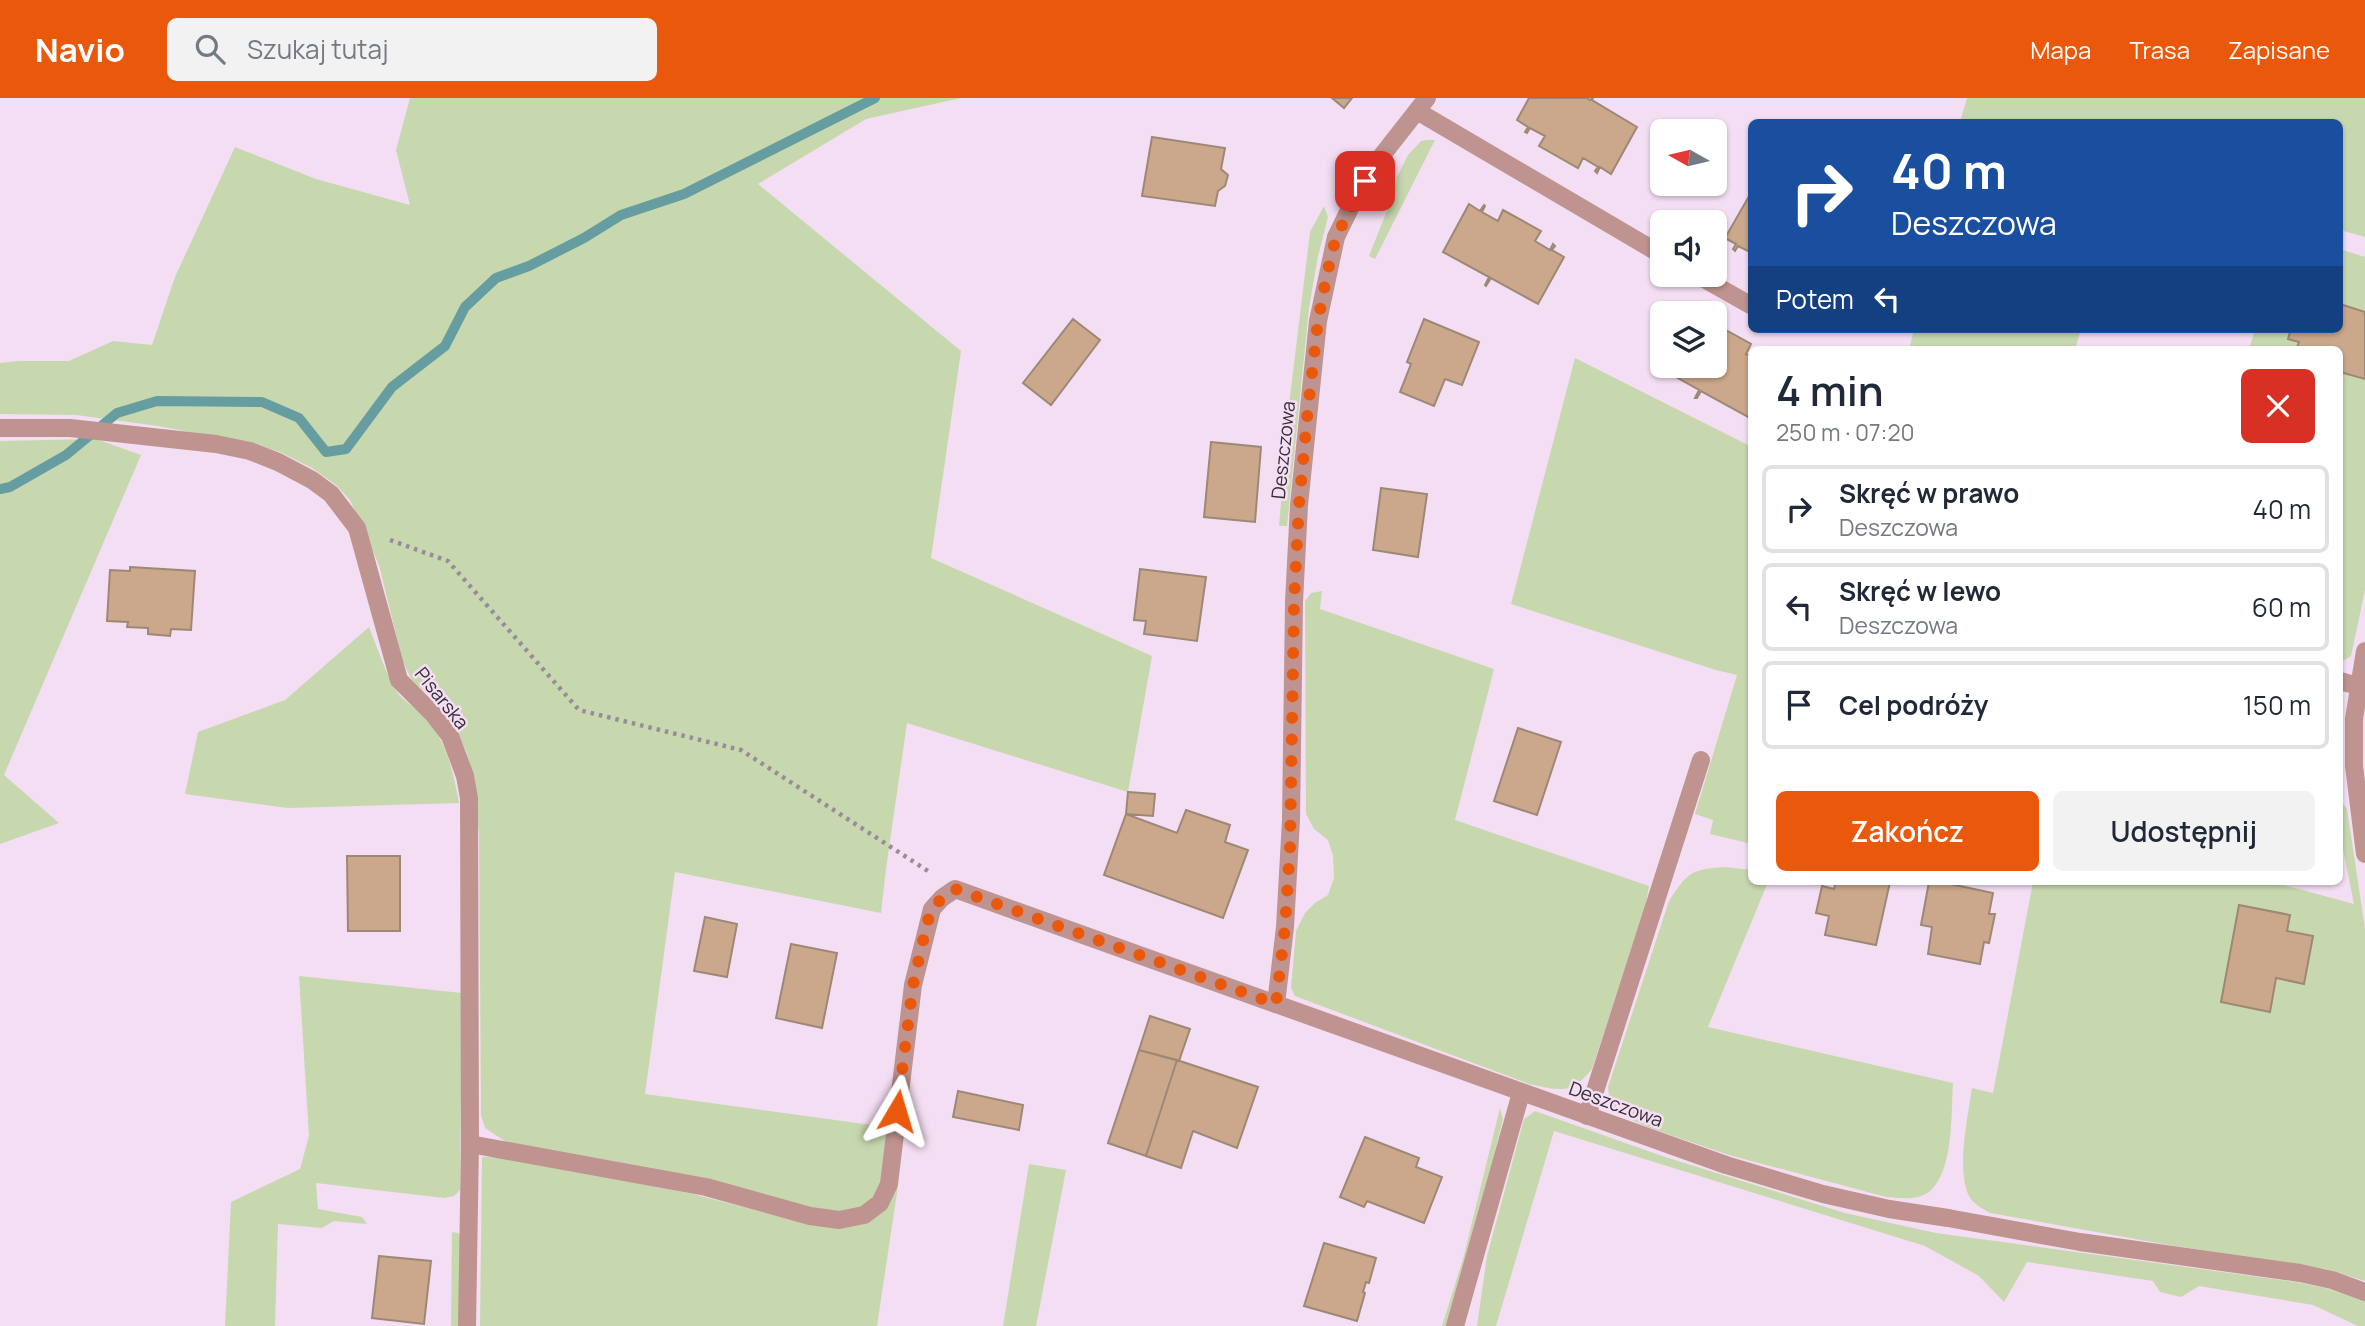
<!DOCTYPE html>
<html lang="pl">
<head>
<meta charset="utf-8">
<style>
	:root { --surface:#fff; --page:#f2f2f3; --text:#1f2937; --muted:#747a83; --line:#e0e1e3; --accent:#ea580c }
	body { margin:0; font-family:Manrope,sans-serif; background:var(--page); color:var(--text); height:100vh; display:flex; flex-direction:column; font-size:26px; white-space:nowrap }
	* { box-sizing:border-box; margin:0 }
	p { font-size:23px; color:var(--muted) }
	.icon { flex:none; width:38px; height:38px; fill:none; stroke:currentColor; stroke-width:2; stroke-linecap:round; stroke-linejoin:round }
	.map { position:relative; flex:1; overflow:hidden }
	.panel { position:absolute; left:1748px; top:248px; width:595px; height:539px; display:flex; flex-direction:column; background:var(--surface); border-radius:10px; box-shadow:0 2px 5px #0004 }
	.panel>* { flex:none }
	.banner { position:absolute; left:1748px; top:21px; width:595px; height:214px; border-radius:10px; box-shadow:0 2px 5px #0004; background:#1a4fa0; color:#fff; overflow:hidden }
	.needle { width:46px; rotate:278deg }
	.buttons { position:absolute; left:1650px; top:21px; display:grid; gap:14px }
	.buttons a { display:grid; place-items:center; width:77px; height:77px; border-radius:10px; background:var(--surface); box-shadow:0 2px 5px #0004; font-size:35px }
	.pin { position:absolute; display:grid; place-items:center; width:60px; height:60px; color:#fff; margin:-30px; border-radius:14px; box-shadow:0 4px 10px #0006 }
	.me { position:absolute; width:77px; margin:-38px; rotate:7deg; stroke-linejoin:round; filter:drop-shadow(0 0 5px #0008) }
	.turn { display:flex; align-items:center; gap:24px; height:147px; padding:0 28px; font-size:32px }
	.turn .icon { width:91px; height:91px; stroke-width:2.5 }
	.turn b { display:block; font-size:49px; line-height:60px }
	.then { display:flex; align-items:center; height:66px; padding:0 28px; background:#0003; gap:14px; font-size:26px }
	.round { display:grid; place-items:center; flex:none; width:74px; height:74px; border-radius:10px; background:var(--page) }
	.overview { display:flex; align-items:center; justify-content:space-between; height:119px; padding:0 28px }
	h1 { font-size:42px; font-weight:600; line-height:52px }
	.primary-button { display:flex; gap:14px; margin-top:auto; padding:14px 28px }
	.primary-button a { flex:1; height:80px; border-radius:10px; background:var(--accent); color:#fff; font-size:28px; font-weight:600; line-height:80px; text-align:center }
	.primary-button a+a { background:var(--page); color:var(--text) }
	ul { padding:0; list-style:none }
	li { display:flex; align-items:center; gap:21px; height:88px; margin:0 14px 10px; padding:0 14px; border:4px solid var(--line); border-radius:10px }
	li div { flex:1 }
	li b { display:block; font-size:26px }
	li em { font-style:normal }
	header { display:flex; align-items:center; gap:42px; box-sizing:border-box; height:98px; padding:0 35px; background:var(--accent); color:#fff }
	header strong { font-size:33px }
	nav { display:flex; gap:38px; margin-inline-start:auto; font-size:24px }
	.search { width:490px; height:63px; background:var(--page); display:flex; align-items:center; gap:18px; box-sizing:border-box; padding:0 24px; border-radius:10px; color:var(--muted); font-size:26px }
	.map>svg:first-child { display:block }
	.green { fill:#c7d8af }
	.lines { fill:none; stroke-linecap:round; stroke-linejoin:round }
	.stream { stroke:#669da0; stroke-width:10 }
	.building { fill:#cba88b; stroke:#9d8876; stroke-width:2 }
	.path { stroke:#9b8b9a; stroke-width:4.5; stroke-dasharray:3.5 5; stroke-linecap:butt }
	.service { stroke:#bf938f; stroke-width:18 }
	.minor { stroke:#bf938f; stroke-width:18 }
	.route { stroke:#ea580c; stroke-width:12; stroke-dasharray:0 21.6 }
	.labels { text-anchor:middle; dominant-baseline:central; stroke-width:5; stroke-linejoin:round; paint-order:stroke }
	.street-label { font-size:19px; fill:#372e36; stroke:#f4def3 }
</style>
</head>
<body>
<header>
<strong>Navio</strong>
<div class="search"><svg class="icon" aria-label="search" viewBox="0 0 24 24"><circle cx="10" cy="10" r="6"/><path d="M15 15l6 6"/></svg>Szukaj tutaj</div>
<nav><a>Mapa</a><a>Trasa</a><a>Zapisane</a></nav>
</header>
<div class="map">
<svg width="2365" height="1228" viewBox="0 0 2365 1228">
	<rect width="100%" height="100%" fill="#f4def3"/>
	<path class="green" d="M410,0H961L866,21L758,86L961,253L931,460L1152,558L1128,694L907,625L886,771L881,815L675,774L645,996L886,1029C885,1052 889,1089 868,1104C853,1116 834,1114 817,1112C781,1108 741,1089 704,1081C639,1067 572,1056 506,1044L485,1030L481,1017L479,736L474,683L466,653L450,622L435,602L412,583L402,561L379,467L350,402L336,387L312,370L280,354L257,347L158,328L76,317L0,316V265L19,263H69L113,243L152,247L175,179L235,49L316,81L410,107L396,52Z
		M1967,0H2365V139L2340,132V24H1960Z
		M1427,42H1435L1375,161L1369,158L1394,95L1396,81L1408,57L1421,43Z
		M1324,108L1328,119L1318,158L1309,210L1287,428H1279L1290,299L1310,134Z
		M2340,151L2365,159V492L2351,558L2340,565V252H2249L2255,231H2340Z
		M1914,231H2081L2075,252H1909Z
		M1575,260L1752,349V746L1710,736L1713,722L1695,716L1737,577L1716,572L1511,506Z
		M96,341L141,357L4,677L59,725L0,746V343Z
		M1322,493L1320,511L1494,571L1455,722L1649,788L1645,811L1592,971C1570,998 1560,992 1529,986L1295,898L1291,890L1296,833L1305,815L1315,805L1328,797L1334,780L1333,758L1328,742L1314,731L1306,716L1305,503L1311,495Z
		M369,529C378,551 385,574 397,594C403,603 414,608 422,616C446,640 453,673 459,705L288,710L185,696L198,634L285,602Z
		M2340,701L2347,711L2365,831V1183L2326,1171L2169,1147L1990,1115C1983,1111 1973,1106 1969,1098C1956,1072 1968,1018 1972,990L1993,995L2033,784H2273L2354,806L2340,736Z
		M1725,769L1752,772V784H1768L1708,929L1953,985C1951,1015 1954,1072 1930,1093C1918,1103 1900,1100 1886,1099L1729,1057L1647,1029L1619,1016L1610,1006L1608,989L1669,803C1687,775 1691,771 1725,769Z
		M299,878L462,895L460,1092L454,1098L444,1100L316,1085L318,1111L362,1119L367,1126L334,1123L322,1130L278,1126L275,1228H225L231,1104L300,1071L309,1038Z
		M1500,1010L1503,1021L1469,1159L1448,1228H1442L1463,1161Z
		M1535,1013L1665,1059L1845,1115L1936,1135L2296,1184L2325,1190L2365,1203V1228H2358L2313,1207L2199,1188L2181,1199L2160,1194L2153,1183L2027,1164L2004,1204L1979,1178L1925,1148L1554,1033L1496,1228H1477L1487,1158L1524,1021Z
		M482,1059L514,1060L693,1096L808,1126L840,1129L885,1110L898,1088L877,1228H480Z
		M1029,1066L1066,1072L1036,1228H1003Z
		M452,1134L458,1135L463,1142L461,1228H451Z"/>
	<g class="lines">
		<path class="stream" d="M0,391L10,389L66,357L117,315L157,303L262,304L299,320L326,354L346,351L392,289L445,248L465,209L496,180L529,168L584,140L621,117L684,96L875,0"/>
	</g>
	<path class="building" d="M1332,0H1352L1344,10Z
		M1529,0H1587L1590,2L1593,0L1592,2L1637,29L1611,76L1600,69L1597,75L1595,73L1598,69L1583,60L1578,70L1539,48L1545,38L1530,30L1527,35L1525,34L1528,29L1517,22Z
		M1152,39L1225,50L1221,71L1228,77L1225,88L1218,93L1215,108L1142,98Z
		M1752,93V155L1738,148L1735,153L1733,151L1736,146L1725,140Z
		M1469,106L1480,113L1484,107L1485,108L1482,114L1498,123L1503,112L1541,133L1535,143L1550,152L1553,146L1555,148L1552,152L1564,159L1538,206L1491,180L1486,188L1485,187L1489,179L1443,154Z
		M2340,206L2365,214V281L2340,274V252H2296L2299,244L2288,241L2291,231H2340Z
		M1073,221L1100,242L1051,307L1023,285Z
		M1424,221L1479,244L1462,287L1445,281L1434,308L1400,294L1411,266L1407,264Z
		M1715,226L1751,246L1746,256L1752,259V312L1748,319L1701,293L1697,300H1695L1699,292L1653,266L1662,249V268H1715Z
		M1211,344L1261,349L1255,424L1204,419Z
		M1381,390L1427,396L1418,459L1373,452Z
		M130,469L195,473L191,532L171,531L170,538L148,536V530L127,529L128,524L107,523L110,472L130,473Z
		M1140,471L1206,479L1197,543L1144,536L1146,523L1134,522Z
		M1518,630L1561,644L1537,717L1494,703Z
		M1128,694L1155,696L1153,718L1126,716Z
		M1186,712L1230,727L1225,744L1248,752L1223,820L1104,777L1126,716L1177,735Z
		M347,758H400V833H348Z
		M1836,784H1890L1876,847L1825,837L1829,818L1816,815L1822,788L1834,791Z
		M1929,784H1941L1993,795L1989,816H1995L1989,845L1984,844L1980,866L1928,856L1932,829L1921,827Z
		M2239,807L2290,817L2287,833L2313,838L2304,886L2276,880L2270,914L2221,904Z
		M705,819L737,826L727,879L694,873Z
		M791,846L837,855L822,930L776,920Z
		M1150,918L1190,931L1179,963L1139,952Z
		M1139,952L1177,962L1146,1058L1108,1045Z
		M1177,962L1258,989L1237,1050L1193,1033L1181,1070L1146,1058Z
		M958,993L1023,1007L1019,1032L953,1019Z
		M1365,1039L1419,1060L1416,1069L1442,1079L1424,1125L1367,1103L1364,1109L1340,1099Z
		M1324,1145L1376,1160L1369,1185L1366,1184L1363,1194L1365,1195L1357,1223L1304,1208Z
		M379,1158L431,1163L424,1226L372,1220Z"/>
	<g class="lines">
		<path class="path" d="M390,442L448,463L579,612L741,652L931,775"/>
		<path class="service" d="M1417,13L1662,157
			M1697,177L1752,208
			M2340,583L2358,588
			M1587,1018L1701,662
			M470,1046L706,1089L810,1118L839,1122L864,1117L880,1105L889,1086L913,887L932,811L942,800L955,791L1276,906
			M1948,1120L2080,1144L2300,1175L2332,1182L2365,1194
			M1455,1228L1521,995"/>
		<path class="minor" d="M1427,0L1376,65L1354,102L1336,139L1318,223L1299,407L1294,504L1291,722L1285,829L1276,906L1726,1067L1823,1096L1889,1111L1948,1120
			M0,330H70L216,346L250,353L278,364L312,382L331,396L357,430L399,582L434,617L450,638L465,678L469,700L470,1046L467,1228
			M2365,553L2354,621V668L2365,756"/>
	</g>
	<g class="lines">
		<path class="route" d="M897,1013L913,887L927,825L932,811L942,800L955,791L1276,906L1285,829L1290,749L1294,504L1299,407L1308,310L1318,223L1327,176L1336,139L1365,83"/>
	</g>
	<g class="labels">
		<g class="street-label">
			<text transform="translate(1283 352) rotate(-84)">Deszczowa</text>
			<text transform="translate(442 600) rotate(51)">Pisarska</text>
			<text transform="translate(1616 1006) rotate(20)">Deszczowa</text>
		</g>
	</g>
</svg>
<div class="buttons">
<a><svg class="needle" viewBox="-14 -14 28 28"><path d="M0-13l5 13h-10z" fill="#e53935"/><path d="M0 13l5-13h-10z" fill="#747a83"/></svg></a>
<a><svg class="icon" aria-label="sound" viewBox="0 0 24 24"><path d="M4 9h4l5-4v14l-5-4H4zM17 9q2 3 0 6"/></svg></a>
<a><svg class="icon" aria-label="layers" viewBox="0 0 24 24"><path d="M12 4l9 5-9 5-9-5zM3 14l9 5 9-5"/></svg></a>
</div>
<div class="pin" style="left:1365px;top:83px;background:#d93025"><svg class="icon" aria-label="arrive" viewBox="0 0 24 24"><path d="M6 21V4h12l-3 4 3 4H6"/></svg></div>
<svg class="me" style="left:897px;top:1013px" viewBox="-20 -20 40 40"><path d="M0-17L14 15 0 8-14 15z" fill="#ea580c" stroke="#fff" stroke-width="4"/></svg>
<div class="banner">
<div class="turn"><svg class="icon" aria-label="right" viewBox="0 0 24 24"><path d="M7 20v-9h11M14 6l5 5-5 5"/></svg><div><b>40 m</b>Deszczowa</div></div>
<div class="then">Potem<svg class="icon" aria-label="left" viewBox="0 0 24 24"><path d="M17 20v-9H6M10 6l-5 5 5 5"/></svg></div>
</div>
<section class="panel">
<div class="overview"><div><h1>4 min</h1><p>250 m · 07:20</p></div><a class="round" style="background:#d93025;color:#fff"><svg class="icon" aria-label="close" viewBox="0 0 24 24"><path d="M6 6l12 12M18 6L6 18"/></svg></a></div>
<ul>
<li><svg class="icon" aria-label="right" viewBox="0 0 24 24"><path d="M7 20v-9h11M14 6l5 5-5 5"/></svg><div><b>Skręć w prawo</b><p>Deszczowa</p></div><em>40 m</em></li>
<li><svg class="icon" aria-label="left" viewBox="0 0 24 24"><path d="M17 20v-9H6M10 6l-5 5 5 5"/></svg><div><b>Skręć w lewo</b><p>Deszczowa</p></div><em>60 m</em></li>
<li><svg class="icon" aria-label="arrive" viewBox="0 0 24 24"><path d="M6 21V4h12l-3 4 3 4H6"/></svg><div><b>Cel podróży</b></div><em>150 m</em></li>
</ul>
<div class="primary-button"><a>Zakończ</a><a>Udostępnij</a></div>
</section>
</div>
</body>
</html>
